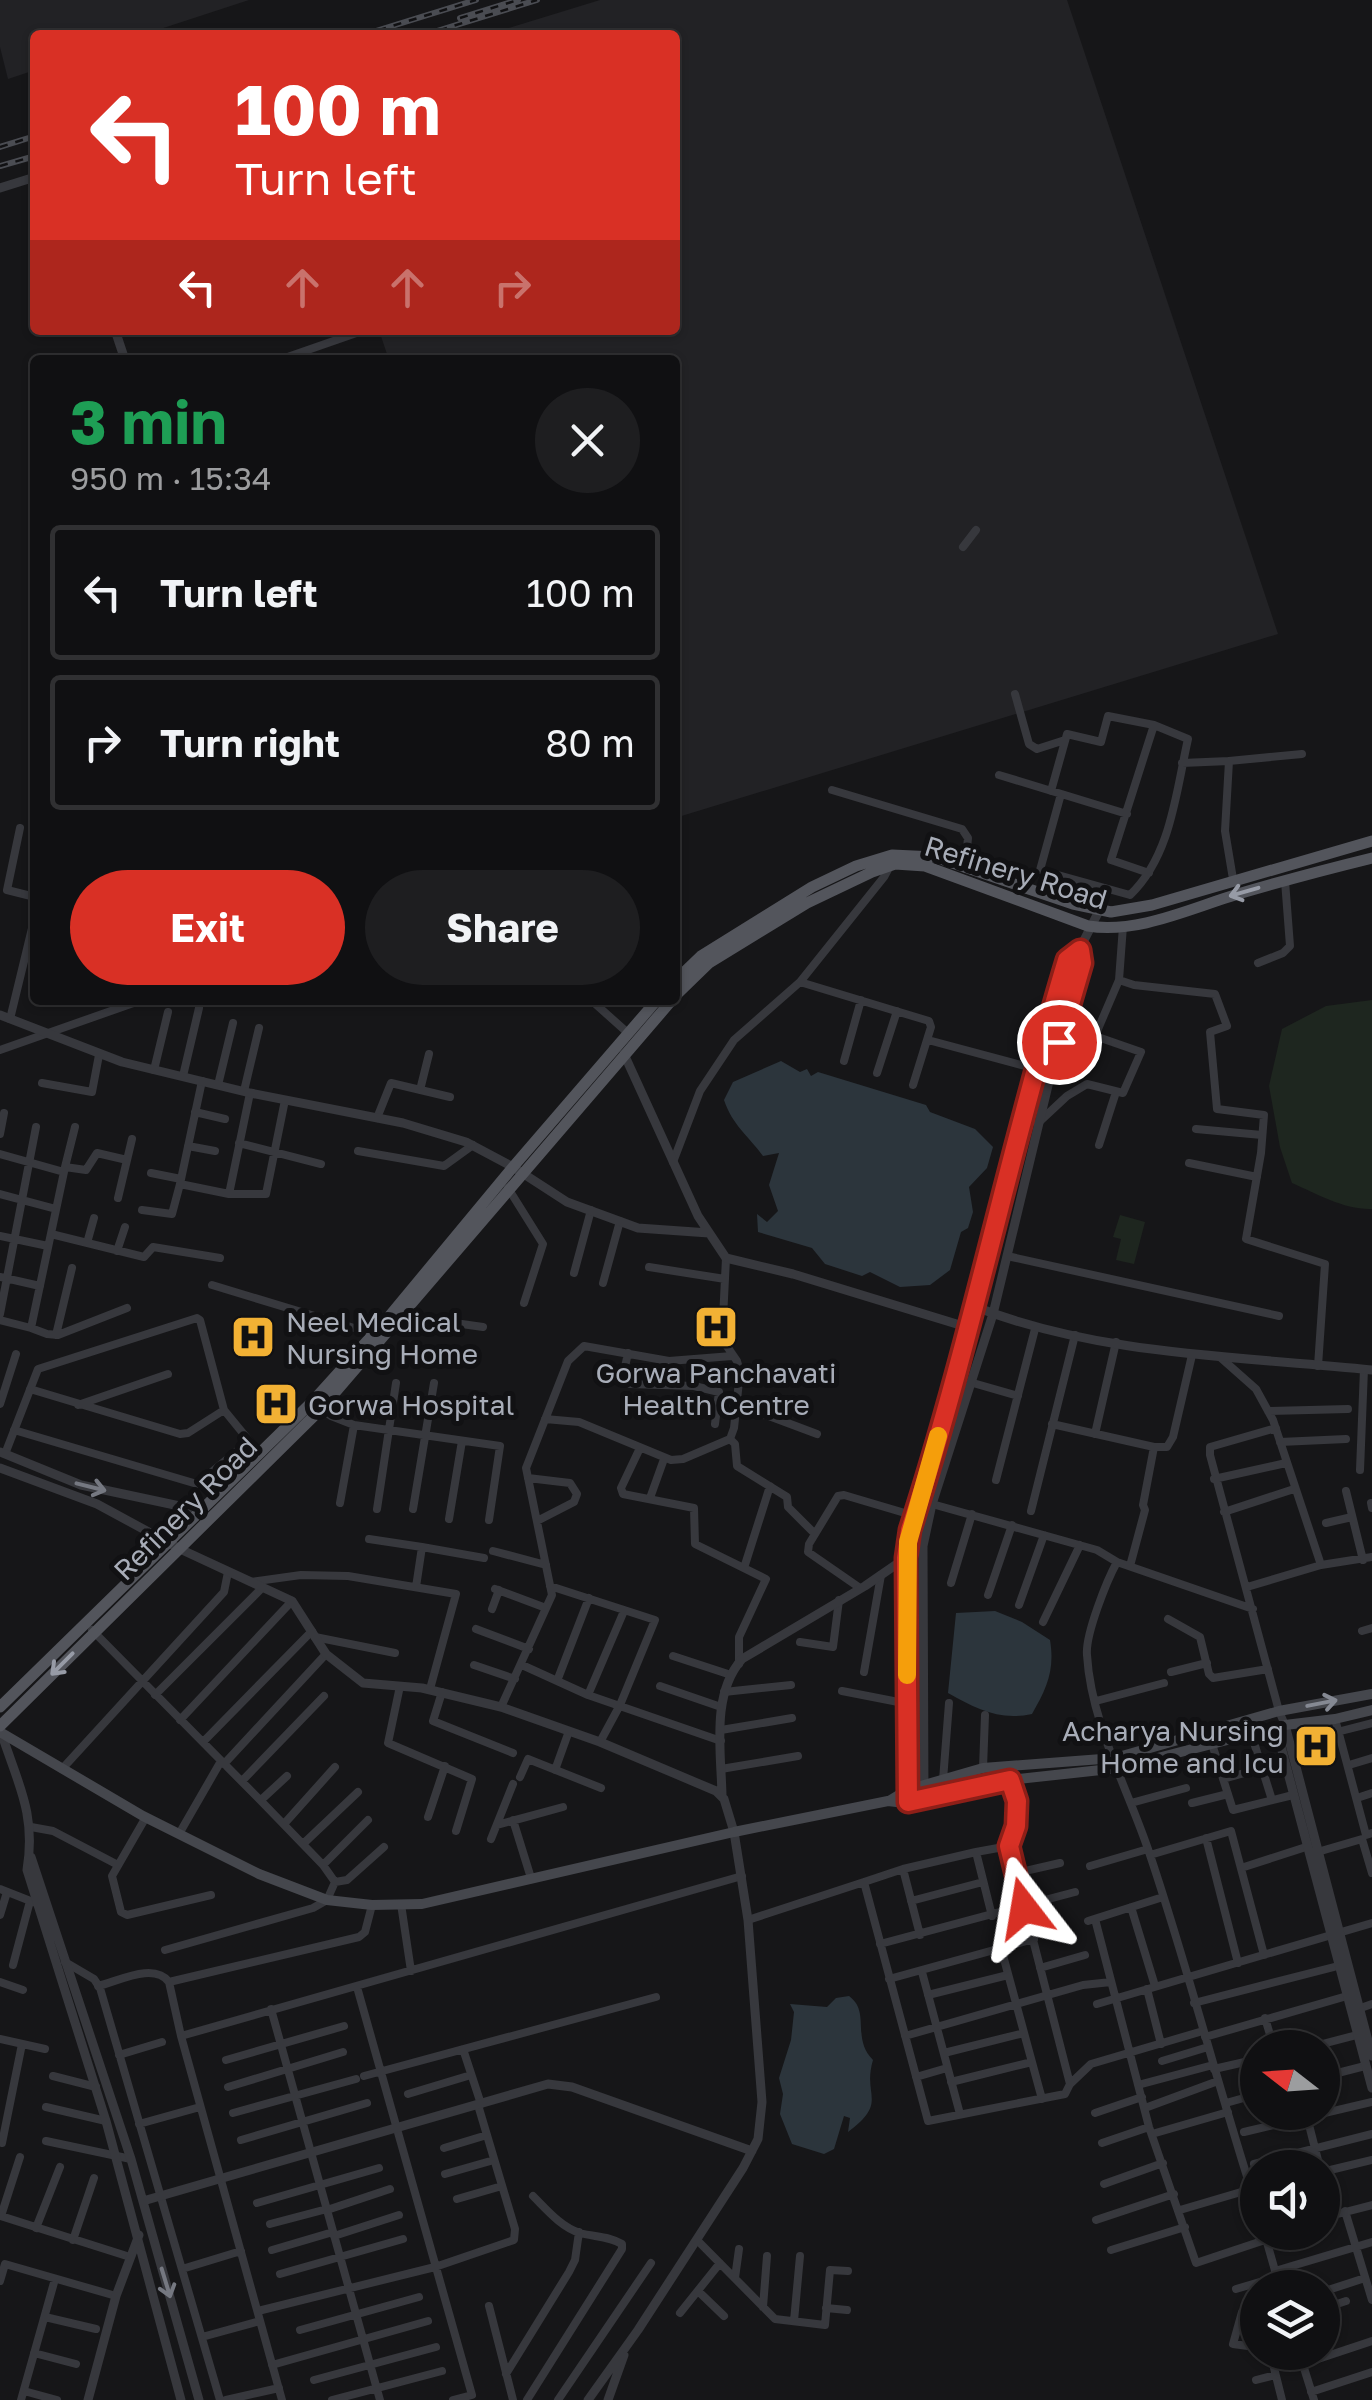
<!DOCTYPE html>
<html lang="en">
<head>
<meta charset="utf-8">
<style>
	:root { --surface:#101012; --page:#1e1e20; --text:#f1f3f6; --muted:#9c9d9f; --line:#303032; --accent:#d93025 }
	body { margin:0; font-family:"Golos Text",sans-serif; background:var(--page); color:var(--text); height:100vh; display:flex; flex-direction:column; font-size:38px; white-space:nowrap }
	* { box-sizing:border-box; margin:0 }
	p { font-size:32px; color:var(--muted) }
	.icon { flex:none; width:55px; height:55px; fill:none; stroke:currentColor; stroke-width:2; stroke-linecap:round; stroke-linejoin:round }
	.map { position:relative; flex:1; overflow:hidden }
	.details { position:absolute; left:30px; top:355px; width:650px; height:650px; display:flex; flex-direction:column; background:var(--surface); border-radius:10px; box-shadow:0 2px 8px #0004,0 0 0 2px var(--line) }
	.details>* { flex:none }
	.guide { position:absolute; left:30px; top:30px; width:650px; height:305px; border-radius:10px; box-shadow:0 2px 8px #0004,0 0 0 2px var(--line); background:#d93025; color:#fff; overflow:hidden }
	.needle { width:65px; rotate:287deg }
	.controls { position:absolute; left:1240px; top:2030px; display:grid; gap:20px }
	.controls a { display:grid; place-items:center; width:100px; height:100px; border-radius:50%; background:var(--surface); box-shadow:0 2px 8px #0004,0 0 0 2px var(--line); font-size:50px }
	.pin { position:absolute; display:grid; place-items:center; width:85px; height:85px; color:#fff; margin:-42px; border:5px solid #fff; border-radius:50%; box-shadow:0 2px 10px #0007 }
	.me { position:absolute; width:110px; margin:-55px; rotate:346deg; stroke-linejoin:round; filter:drop-shadow(0 0 8px #0008) }
	.turn { display:flex; align-items:center; gap:35px; height:210px; padding:0 40px; font-size:45px }
	.turn .icon { width:130px; height:130px; stroke-width:2.5 }
	.turn b { display:block; font-size:70px; line-height:85px }
	.lanes { display:flex; align-items:center; height:95px; padding:0 40px; background:#0003; justify-content:center; gap:50px; direction:ltr }
	.lanes .off { opacity:.35 }
	.round { display:grid; place-items:center; flex:none; width:105px; height:105px; border-radius:52px; background:var(--page) }
	.summary { display:flex; align-items:center; justify-content:space-between; height:170px; padding:0 40px }
	h1 { font-size:60px; font-weight:700; line-height:75px; color:#1e9e55 }
	.primary-button { display:flex; gap:20px; margin-top:auto; padding:20px 40px }
	.primary-button a { flex:1; height:115px; border-radius:60px; background:var(--accent); color:#fff; font-size:40px; font-weight:700; line-height:115px; text-align:center }
	.primary-button a+a { background:var(--page); color:var(--text) }
	ul { padding:0; list-style:none }
	li { display:flex; align-items:center; gap:30px; height:135px; margin:0 20px 15px; padding:0 20px; border:5px solid var(--line); border-radius:10px }
	li div { flex:1 }
	li b { display:block; font-size:38px }
	li em { font-style:normal }
	.map>svg:first-child { display:block }
	.built { fill:#222225 }
	.green { fill:#1e261f }
	.water { fill:#2c353c }
	.lines { fill:none; stroke-linecap:round; stroke-linejoin:round }
	.minor { stroke:#37383d; stroke-width:8 }
	.tertiary { stroke:#37383d; stroke-width:9 }
	.secondary { stroke:#45474d; stroke-width:10 }
	.primary { stroke:#53555c; stroke-width:11 }
	.rail-casing { stroke:#4a4c52; stroke-width:6 }
	.rail { stroke:#111113; stroke-width:2.5; stroke-dasharray:8; stroke-linecap:butt }
	.oneway { stroke:#979ba6 }
	.oneway2 { stroke:#757881 }
	.oneway3 { stroke:#858993 }
	.route-casing { stroke:#8d1f18; stroke-width:25 }
	.route { stroke:#d93025; stroke-width:18 }
	.slow { stroke:#f59e0b; stroke-width:18 }
	.labels { text-anchor:middle; dominant-baseline:central; stroke-width:10; stroke-linejoin:round; paint-order:stroke }
	.street-label { font-size:28px; fill:#a8adb8; stroke:#111113 }
	.poi-label { font-size:28px; fill:#a8adb8; stroke:#111113; text-anchor:start }
</style>
</head>
<body>
<div class="map">
<svg width="1372" height="2400" viewBox="0 0 1372 2400">
	<rect width="100%" height="100%" fill="#161618"/>
	<path class="built" d="M0,0H249L142,35H35V70L8,79L0,47Z
		M600,0H1067L1278,634L675,818V360H389L379,330H675V35H486Z"/>
	<path class="green" d="M1372,1000V1209C1345,1210 1317,1194 1292,1183L1280,1147L1269,1086L1282,1029L1326,1006Z
		M1120,1215L1145,1222L1134,1264L1116,1260L1121,1239L1113,1237Z"/>
	<path class="water" d="M781,1061L800,1072L807,1069L811,1076L818,1072L926,1105L930,1112L975,1129L993,1147L987,1168L969,1187L973,1212L968,1228L961,1232L950,1270L930,1285L900,1287L870,1272L862,1276L825,1264L812,1248L758,1232L757,1214L767,1222L778,1211L769,1185L779,1153L763,1156C747,1134 733,1126 724,1100L733,1082Z
		M995,1611L1022,1622L1050,1640C1055,1670 1047,1688 1032,1714C999,1721 977,1709 948,1693L956,1613Z
		M849,1996C871,2012 851,2038 873,2060C862,2097 889,2101 848,2132L850,2118L844,2116L834,2149L824,2154L792,2144L780,2114L783,2094L779,2078L791,2040L794,2012L790,2004L827,2007L836,1998Z"/>
	<g class="lines">
		<path class="minor" d="M279,360L365,330
			M963,547L976,530
			M1015,694L1029,744L1037,749L1065,740
			M1182,763L1229,761
			M999,775L1127,814
			M832,790L962,829L968,838L965,869
			M1051,791L1067,734L1101,742L1108,716L1154,725L1188,739C1176,792 1171,856 1130,895L1040,870L1061,794
			M20,828L7,890L35,897
			M1149,873L1111,860L1154,725
			M1233,879L1225,831L1229,761L1302,754
			M1123,926L1119,980L1134,985L1215,994L1227,1026L1210,1032L1217,1109L1264,1115L1261,1153L1246,1239L1325,1264L1318,1366
			M1258,963L1283,953L1290,946L1285,881
			M800,982L929,1021L931,1027L913,1085
			M591,1000L629,1034
			M10,1019L35,916
			M928,1040L1051,1073
			M0,1050L142,1000
			M844,1061L861,1000
			M154,1070L168,1012
			M877,1073L897,1011
			M183,1076L199,1008
			M42,1083L92,1092L99,1055
			M218,1085L233,1023
			M420,1090L429,1054
			M244,1091L259,1028
			M195,1112L225,1119
			M377,1118L391,1083L450,1097
			M1038,1123L1067,1096L1087,1084L1123,1093L1141,1052L1095,1036L1119,980
			M1196,1129L1262,1135
			M0,1134L4,1113
			M239,1143L321,1164
			M1099,1145L1116,1092
			M188,1146L215,1151
			M358,1151L444,1166L473,1145
			M0,1154L64,1172L31,1328L0,1320
			M673,1162L700,1091L734,1040L800,982L884,877L891,864
			M1189,1163L1257,1177
			M65,1167L86,1170L97,1153L127,1160
			M65,1167L75,1127
			M151,1173L181,1179
			M180,1184L202,1081
			M508,1188L543,1244L524,1303
			M0,1194L56,1209
			M229,1194H266L285,1100
			M118,1198L132,1139
			M142,1210L172,1214L180,1184L229,1194L250,1093
			M51,1234L144,1257L153,1247L220,1258
			M0,1236L48,1246
			M87,1243L94,1218
			M117,1251L125,1227
			M1007,1256L1279,1316
			M649,1267L725,1279
			M574,1273L591,1210
			M0,1277L40,1286
			M603,1283L620,1221
			M212,1285L374,1334
			M0,1314L36,1127
			M398,1315L483,1327
			M31,1328L47,1334L58,1335L127,1308
			M56,1335L72,1268
			M628,1353L623,1376L630,1384L694,1386L719,1392L715,1424
			M1221,1358L1256,1389L1273,1420L1321,1565L1372,1557
			M973,1383L1018,1396
			M30,1389L180,1434L188,1433L224,1410
			M0,1404L16,1354
			M737,1404L817,1434
			M78,1405L168,1374
			M320,1408L331,1416L354,1425L500,1446L489,1520
			M1268,1411L1348,1409
			M545,1419L579,1422L671,1460L683,1459L730,1439L734,1428L740,1372L737,1361L722,1339L726,1258
			M1052,1424L1154,1447
			M1276,1428L1210,1447V1455L1279,1711L1285,1725
			M14,1430L197,1484L249,1441
			M1095,1434L1116,1342
			M730,1439L735,1444L737,1466L787,1497L788,1507L815,1534
			M1280,1442L1346,1439
			M640,1448L621,1488L623,1494L694,1508L695,1544L766,1579L739,1637V1664
			M5,1454L38,1369L197,1318L200,1320L224,1410L260,1454
			M1360,1470L1364,1369
			M528,1478L570,1483L577,1494L574,1502L537,1521
			M1214,1479L1286,1463
			M996,1480L1035,1329
			M1346,1491L1363,1560
			M650,1498L664,1459
			M340,1503L354,1425
			M1371,1503L1372,1508
			M932,1504L1097,1550L1117,1562L1253,1609
			M377,1509L396,1383
			M413,1509L434,1383
			M1031,1511L1075,1335
			M1224,1512L1294,1489
			M449,1519L462,1441
			M1326,1523L1352,1517
			M369,1539L422,1547
			M493,1551L546,1565
			M1117,1562C1107,1580 1085,1635 1087,1655C1091,1723 1128,1789 1149,1852C1189,1970 1219,2092 1258,2211
			M1130,1566L1145,1510L1143,1505L1154,1447H1167L1173,1437L1192,1355
			M744,1568L770,1486
			M251,1582L301,1575L348,1576L456,1594L430,1689
			M951,1583L972,1514
			M550,1586L655,1620L620,1705L600,1742
			M416,1587L422,1547L484,1558
			M1247,1587L1321,1565
			M860,1588L808,1552L809,1544L838,1496L844,1495L915,1516
			M495,1589L546,1608
			M988,1595L1012,1525
			M1019,1605L1044,1535
			M492,1609L499,1590
			M1168,1619L1200,1637L1209,1674L1213,1678L1268,1669
			M1043,1622L1080,1545
			M476,1629L529,1649
			M92,1630L263,1803L323,1865L335,1882L327,1900L313,1908L165,1950
			M1362,1631L1372,1628
			M315,1637L395,1653
			M800,1642L833,1647L839,1600
			M673,1656L728,1674
			M474,1665L515,1679
			M522,1665L588,1695L721,1741
			M864,1672L881,1575
			M1171,1672L1207,1663
			M557,1681L589,1598
			M400,1686L388,1743L472,1779L456,1831
			M660,1686L721,1707
			M842,1691L924,1707
			M442,1692L433,1721L513,1753
			M724,1692L791,1685
			M155,1695L262,1588
			M588,1695L624,1611
			M1096,1701L1164,1683
			M501,1707L552,1595L526,1468L568,1361L584,1346L669,1361L732,1356
			M1335,1719L1366,1835L1372,1833
			M180,1720L292,1601
			M721,1730L792,1718
			M1341,1731L1372,1723
			M1251,1733L1272,1800
			M203,1742L312,1631
			M1212,1744L1233,1810L1293,1795
			M224,1764L326,1654
			M1349,1765L1372,1758
			M983,1768L985,1715
			M62,1769L224,1592L228,1572
			M721,1769L798,1756
			M555,1770L569,1731
			M520,1777L528,1759L601,1788
			M1223,1779L1262,1768
			M943,1780L949,1703
			M242,1781L324,1696
			M1357,1798L1372,1793
			M261,1800L287,1776
			M1131,1803L1186,1788
			M1192,1803L1228,1794
			M146,1817L112,1876L121,1912L127,1915L211,1895
			M428,1817L445,1766
			M513,1820L531,1878
			M284,1824L335,1767
			M497,1825L563,1807
			M31,1827L53,1831L118,1865
			M179,1834L221,1761
			M1206,1838L1238,1963
			M491,1839L513,1784
			M303,1844L358,1792
			M1314,1853L1362,1839L1372,1873
			M1150,1855L1231,1831L1264,1955
			M323,1865L368,1820
			M1090,1866L1148,1849
			M1241,1868L1306,1847
			M903,1869L920,1935
			M1016,1873L1060,1863
			M335,1882L347,1880L384,1847
			M864,1882L903,1869L976,1852
			M0,1889L33,1902
			M911,1901L983,1882
			M401,1904L411,1971
			M1131,1907L1155,1986
			M0,1915L7,1892
			M992,1916L976,1852L1009,1846
			M1095,1919L1149,2127L1196,2263L1265,2240
			M748,1920L864,1882L928,2121L1065,2094L1070,2084L1009,1846C1018,1822 1018,1804 1010,1780
			M1088,1921L1163,1897
			M880,1944L1075,1892
			M1001,1948L1042,2099
			M65,1962L94,1979L100,1988L220,2400
			M13,1965L30,1901
			M1040,1968L1085,1955
			M922,1972L960,2114
			M889,1979L1034,1939
			M0,1982L23,1990
			M169,1982L359,1937L365,1932L372,1905
			M98,1986C119,1981 154,1962 169,1982L181,2036L282,2400
			M357,1987L472,2395L453,2400
			M1147,1989L1161,2044
			M928,1995L1008,1975
			M1194,2003L1338,1966
			M1097,2004L1372,1923
			M271,2009L380,2400
			M1355,2010L1372,2004
			M1265,2018L1274,2048
			M181,2036L742,1876
			M905,2036L1083,1985L1111,1982
			M1205,2037L1347,1996
			M0,2039L45,2049
			M1307,2048L1357,2035
			M463,2049L481,2104
			M944,2053L1024,2033
			M119,2055L162,2042
			M226,2060L344,2026
			M1162,2061L1208,2047
			M1214,2069L1258,2059
			M53,2076L96,2087
			M364,2076L656,1997
			M916,2077L947,2068
			M1322,2077L1365,2066
			M951,2082L1032,2062
			M1070,2084L1091,2064L1203,2031
			M1138,2085L1213,2065
			M228,2087L343,2052
			M408,2094L471,2075
			M1226,2103L1258,2094
			M46,2107L106,2121
			M1145,2108L1218,2081
			M233,2113L356,2079
			M1095,2113L1142,2097
			M1307,2117L1320,2168
			M139,2124L200,2107
			M1244,2132L1372,2102
			M1152,2134L1228,2112
			M241,2140L367,2103
			M46,2141L131,2159
			M2,2143L22,2044
			M1102,2143L1149,2127
			M444,2148L487,2135
			M20,2157L1,2216L130,2257
			M1254,2164L1372,2134
			M1322,2172L1372,2160
			M445,2174L494,2160
			M1104,2184L1163,2163
			M457,2199L502,2186
			M257,2203L379,2168
			M327,2210L390,2189
			M1180,2210L1258,2187
			M1345,2211L1372,2300
			M1322,2218L1372,2205
			M1096,2220L1174,2194
			M270,2224L327,2209
			M36,2228L60,2167
			M1264,2232L1280,2288
			M334,2236L399,2215
			M73,2240L94,2178
			M697,2240L775,2319L825,2325L830,2270L848,2271
			M272,2250L333,2232
			M1111,2250L1185,2227
			M182,2269L241,2251
			M1275,2271L1372,2242
			M280,2274L403,2239
			M735,2278L739,2249
			M0,2281L5,2264L116,2296
			M1236,2289L1277,2277
			M698,2291L724,2316
			M1322,2292L1365,2278
			M489,2306L513,2400
			M763,2307L767,2256
			M826,2308L847,2310
			M1322,2309L1346,2301
			M258,2311L435,2267L514,2240L515,2229L478,2105
			M1242,2312L1233,2344L1248,2346L1258,2343
			M680,2313L720,2263
			M45,2317L96,2329
			M794,2321L800,2256
			M300,2330L419,2297
			M202,2337L260,2321
			M1270,2352L1282,2400
			M1299,2352L1314,2400
			M34,2353L76,2364
			M1303,2364L1372,2341
			M272,2365L428,2321
			M506,2374L569,2272L575,2260L579,2232
			M314,2380L436,2347
			M1256,2380L1275,2375
			M24,2391L57,2400
			M1311,2392L1372,2372
			M21,2400L55,2279
			M226,2400L279,2388
			M332,2400L442,2371
			M527,2400L622,2249V2244C609,2236 595,2237 580,2233C561,2227 547,2210 533,2196
			M558,2400L651,2263"/>
		<path class="tertiary" d="M0,188L35,177
			M115,330L125,360
			M675,962L680,979
			M0,1015L122,1062L250,1093L403,1123L466,1142L513,1167L567,1202L638,1228L709,1233
			M624,1054L698,1216L726,1258L793,1274L973,1329
			M976,1307C1101,1356 1240,1356 1372,1370
			M0,1452L81,1485L203,1511
			M0,1468L97,1504L180,1549L292,1601L326,1654L363,1683L422,1688L501,1707L600,1742L716,1791L724,1799L734,1832L748,1920L762,2102L758,2139L743,2168L638,2330L588,2400
			M1285,1725L1372,2056
			M1276,1728L1372,2088
			M2,1735C19,1786 36,1815 27,1870L106,2121L181,2400
			M722,1795C721,1751 711,1694 742,1659L865,1586L923,1546
			M907,1796V1542L970,1328L1034,1069L1067,960L1079,950L1099,911
			M924,1799L923,1546L932,1504L993,1314L1051,1073L1082,963L1079,950
			M31,1857L131,2159L199,2400
			M143,2201L548,2084L572,2087L752,2151
			M88,2400L116,2296L139,2235
			M608,2400L624,2355"/>
		<path class="secondary" d="M0,1732L143,1816L259,1874L327,1900L372,1905L422,1904L734,1832L888,1801L905,1803L1010,1780L1119,1768L1285,1725L1335,1719L1372,1710
			M889,1801L907,1790L983,1768L1115,1758L1279,1711L1372,1694"/>
		<path class="primary" d="M675,981L701,956L812,887L856,866L892,855L935,857L1073,904L1111,912L1152,905L1372,841
			M675,996L709,963L807,903L872,872L895,864L925,866L1088,926C1138,934 1191,908 1238,894C1282,881 1327,869 1372,858
			M0,1707L312,1402L387,1319L513,1167L657,1000
			M0,1726L321,1409L672,1000"/>
		<defs>
			<path id="rail" d="M460,18L518,0
				M363,35L476,0
				M424,35L537,0
				M0,147L35,136
				M0,166L35,156"/>
		</defs>
		<use href="#rail" class="rail-casing"/>
		<use href="#rail" class="rail"/>
	</g>
	<defs><path id="oneway-shaft" d="M-6 0H5M1.5-3L5.5 0L1.5 3" fill="none" stroke-width="1.6" stroke-linecap="round" stroke-linejoin="round" transform="scale(2.5)"/></defs>
	<g class="oneway">
		<use href="#oneway-shaft" transform="translate(1244 892) rotate(164)"/>
		<use href="#oneway-shaft" transform="translate(62 1664) rotate(135)"/>
	</g>
	<g class="oneway2">
		<use href="#oneway-shaft" transform="translate(91 1487) rotate(14)"/>
		<use href="#oneway-shaft" transform="translate(166 2283) rotate(73)"/>
	</g>
	<use class="oneway3" href="#oneway-shaft" transform="translate(1322 1703) rotate(-11)"/>
	<g class="lines">
		<defs>
			<path id="route" d="M1024,1908L1009,1846L1016,1826L1017,1801L1010,1780L908,1802L906,1558L910,1530C971,1342 1010,1148 1067,960L1080,950L1082,963L1059,1042"/>
		</defs>
		<use href="#route" class="route-casing"/>
		<use href="#route" class="route"/>
		<path class="slow" d="M907,1675L908,1542L938,1436"/>
	</g>
	<defs>
		<symbol id="hospital-square" viewBox="-11 -11 22 22"><rect x="-9" y="-9" width="18" height="18" rx="4" fill="#f2b134" stroke="#111113"/><path d="M-5-5h3v3.5h4V-5h3V5h-3V1.5h-4V5h-3Z" fill="#111"/></symbol>
	</defs>
	<g fill-rule="evenodd">
		<use href="#hospital-square" x="691" y="1302" width="50" height="50"/>
		<use href="#hospital-square" x="228" y="1312" width="50" height="50"/>
		<use href="#hospital-square" x="251" y="1379" width="50" height="50"/>
		<use href="#hospital-square" x="1291" y="1721" width="50" height="50"/>
	</g>
	<g class="labels">
		<g class="street-label">
			<text transform="translate(1016 872) rotate(17)">Refinery Road</text>
			<text transform="translate(185 1508) rotate(-45)">Refinery Road</text>
		</g>
		<g class="poi-label">
			<text x="286" y="1321">Neel Medical<tspan x="286" dy="32">Nursing Home</tspan></text>
			<text x="716" y="1372" text-anchor="middle">Gorwa Panchavati<tspan x="716" dy="32">Health Centre</tspan></text>
			<text x="308" y="1404">Gorwa Hospital</text>
			<text x="1284" y="1730" text-anchor="end">Acharya Nursing<tspan x="1284" dy="32">Home and Icu</tspan></text>
		</g>
	</g>
</svg>
<div class="controls">
<a><svg class="needle" viewBox="-14 -14 28 28"><path d="M0-13l5 13h-10z" fill="#e53935"/><path d="M0 13l5-13h-10z" fill="#9c9d9f"/></svg></a>
<a><svg class="icon" aria-label="sound" viewBox="0 0 24 24"><path d="M4 9h4l5-4v14l-5-4H4zM17 9q2 3 0 6"/></svg></a>
<a><svg class="icon" aria-label="layers" viewBox="0 0 24 24"><path d="M12 4l9 5-9 5-9-5zM3 14l9 5 9-5"/></svg></a>
</div>
<div class="pin" style="left:1059px;top:1042px;background:#d93025"><svg class="icon" aria-label="arrive" viewBox="0 0 24 24"><path d="M6 21V4h12l-3 4 3 4H6"/></svg></div>
<svg class="me" style="left:1024px;top:1908px" viewBox="-20 -20 40 40"><path d="M0-17L14 15 0 8-14 15z" fill="#d93025" stroke="#fff" stroke-width="4"/></svg>
<div class="guide">
<div class="turn"><svg class="icon" aria-label="left" viewBox="0 0 24 24"><path d="M17 20v-9H6M10 6l-5 5 5 5"/></svg><div><b>100 m</b>Turn left</div></div>
<div class="lanes"><svg class="icon" aria-label="left" viewBox="0 0 24 24"><path d="M17 20v-9H6M10 6l-5 5 5 5"/></svg><svg class="icon off" aria-label="ahead" viewBox="0 0 24 24"><path d="M12 20V5M6 11l6-6 6 6"/></svg><svg class="icon off" aria-label="ahead" viewBox="0 0 24 24"><path d="M12 20V5M6 11l6-6 6 6"/></svg><svg class="icon off" aria-label="right" viewBox="0 0 24 24"><path d="M7 20v-9h11M14 6l5 5-5 5"/></svg></div>
</div>
<section class="details">
<div class="summary"><div><h1>3 min</h1><p>950 m · 15:34</p></div><a class="round"><svg class="icon" aria-label="close" viewBox="0 0 24 24"><path d="M6 6l12 12M18 6L6 18"/></svg></a></div>
<ul>
<li><svg class="icon" aria-label="left" viewBox="0 0 24 24"><path d="M17 20v-9H6M10 6l-5 5 5 5"/></svg><div><b>Turn left</b></div><em>100 m</em></li>
<li><svg class="icon" aria-label="right" viewBox="0 0 24 24"><path d="M7 20v-9h11M14 6l5 5-5 5"/></svg><div><b>Turn right</b></div><em>80 m</em></li>
</ul>
<div class="primary-button"><a>Exit</a><a>Share</a></div>
</section>
</div>
</body>
</html>
